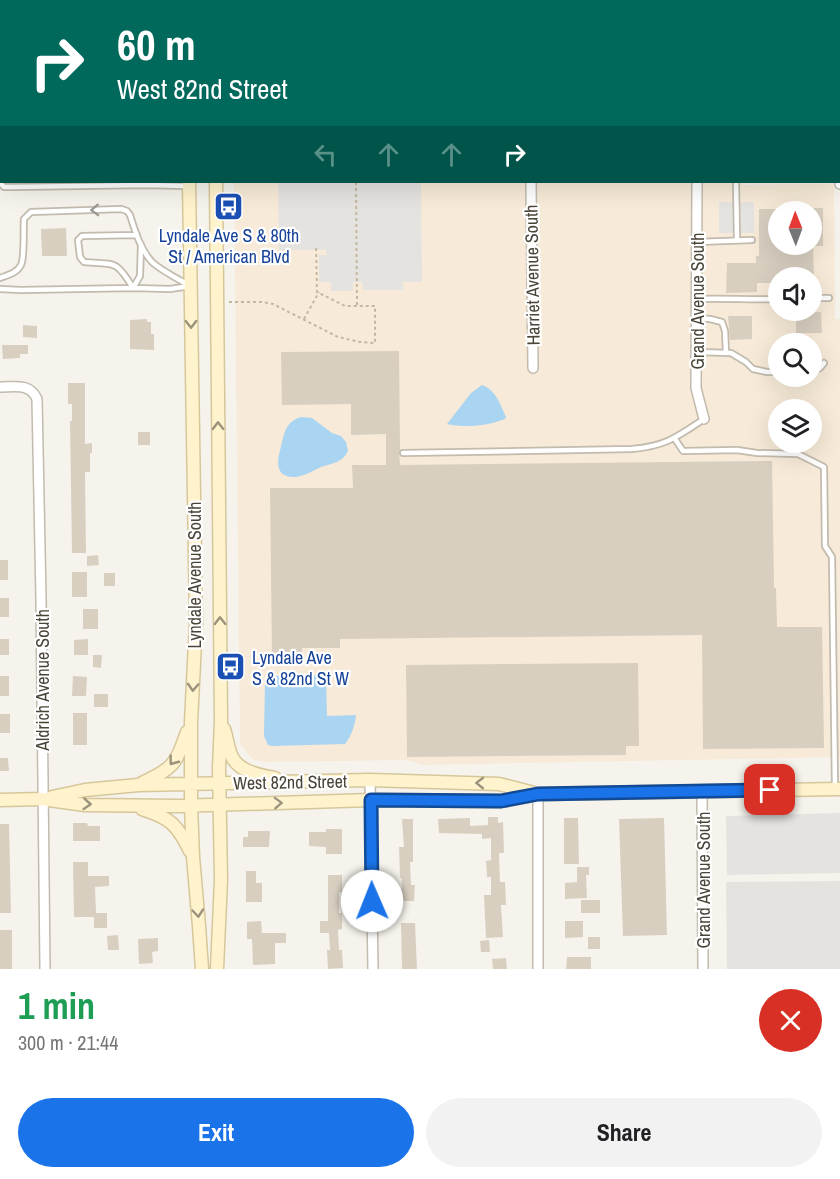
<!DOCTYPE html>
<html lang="en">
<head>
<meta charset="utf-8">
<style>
	:root { --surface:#fff; --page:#f2f2f2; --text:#202124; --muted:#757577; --accent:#1a73e8 }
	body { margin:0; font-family:"Archivo Narrow",sans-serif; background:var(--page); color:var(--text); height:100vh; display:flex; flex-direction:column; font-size:22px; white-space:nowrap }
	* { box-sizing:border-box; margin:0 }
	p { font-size:20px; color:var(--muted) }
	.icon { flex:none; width:33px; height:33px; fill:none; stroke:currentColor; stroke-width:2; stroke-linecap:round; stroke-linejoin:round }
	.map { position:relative; height:969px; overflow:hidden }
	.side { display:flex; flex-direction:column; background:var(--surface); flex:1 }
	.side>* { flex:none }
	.top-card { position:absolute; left:0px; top:0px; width:840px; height:183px; box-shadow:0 6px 24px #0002; background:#00695c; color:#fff; overflow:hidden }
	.needle { width:39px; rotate:359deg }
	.controls { position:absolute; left:768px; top:201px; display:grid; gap:12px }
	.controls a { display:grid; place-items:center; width:54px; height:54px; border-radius:50%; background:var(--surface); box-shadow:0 6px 24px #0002; font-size:30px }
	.pin { position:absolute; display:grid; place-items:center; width:51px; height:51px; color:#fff; margin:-26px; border-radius:12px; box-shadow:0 3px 9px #0006 }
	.me { position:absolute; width:66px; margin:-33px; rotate:359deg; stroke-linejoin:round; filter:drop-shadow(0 0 4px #0008) }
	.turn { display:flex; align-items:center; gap:21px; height:126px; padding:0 18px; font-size:27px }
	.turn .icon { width:78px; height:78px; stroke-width:2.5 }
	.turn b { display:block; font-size:42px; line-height:51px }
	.lanes { display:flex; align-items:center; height:57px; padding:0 18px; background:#0003; justify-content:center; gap:30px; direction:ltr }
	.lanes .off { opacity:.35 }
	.round { display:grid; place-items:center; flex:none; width:63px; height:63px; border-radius:32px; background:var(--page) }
	.summary { display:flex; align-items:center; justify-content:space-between; height:102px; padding:0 18px }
	h1 { font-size:36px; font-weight:700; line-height:45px; color:#1e9e55 }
	.cta { display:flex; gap:12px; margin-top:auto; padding:12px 18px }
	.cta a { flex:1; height:69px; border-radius:36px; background:var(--accent); color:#fff; font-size:24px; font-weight:700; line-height:69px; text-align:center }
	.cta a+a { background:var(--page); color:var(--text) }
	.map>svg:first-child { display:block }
	.commercial { fill:#f7ead8; fill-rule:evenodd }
	.parking { fill:#e5e3e0 }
	.water { fill:#a9d4f2 }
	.building { fill:#d8cfc1 }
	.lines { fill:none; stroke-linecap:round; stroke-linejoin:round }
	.lane-casing { stroke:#c2bbae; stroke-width:8 }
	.street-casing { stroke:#c2bbae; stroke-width:12 }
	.secondary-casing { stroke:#d6c79b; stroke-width:15 }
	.path { stroke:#c4b79f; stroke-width:2; stroke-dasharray:3 3; stroke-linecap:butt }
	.lane { stroke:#fff; stroke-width:4.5 }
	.street { stroke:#fff; stroke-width:9 }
	.secondary { stroke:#fff3cd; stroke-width:12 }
	.oneway { stroke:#9c9892 }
	.oneway2 { stroke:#9c937c }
	.route-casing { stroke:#114b97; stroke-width:15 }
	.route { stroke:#1a73e8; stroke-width:10 }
	.labels { text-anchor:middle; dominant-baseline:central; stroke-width:4.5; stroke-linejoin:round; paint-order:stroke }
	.transit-label { font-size:18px; fill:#164399; stroke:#fff }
	.street-label { font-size:18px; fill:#4b4439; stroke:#fff }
</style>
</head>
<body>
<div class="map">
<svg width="840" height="969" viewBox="0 0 840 969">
	<rect width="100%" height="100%" fill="#f6f3ec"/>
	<path class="commercial" d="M237,0H775L725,2H238Z
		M234,182H729L730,185L834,184L835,319H840V757L423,765L407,760L266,762L254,760L249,755L240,744V735ZM778,212H812V244H778ZM778,278H812V310H778ZM778,344H812V376H778ZM778,410H812V442H778Z"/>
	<path class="parking" d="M278,182H421L422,282H403V290H363L362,282H353V291H331V282H319V255H326V250H279Z
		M719,202H754V233H719Z
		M840,813V873L727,875L726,816Z
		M840,881V969H727L726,882Z"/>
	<path class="water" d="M482,385C496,390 500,404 506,417L505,419C487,426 466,428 447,424L471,393Z
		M301,417L312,418L332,433L341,436L346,442L348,451C342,463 333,463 321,467C313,471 304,476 295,477C277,478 276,464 280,451C284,436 284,422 301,417Z
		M326,675L327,716L356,715C355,726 351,736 345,744L272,746L268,745L264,736L265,681L274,676Z"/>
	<path class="building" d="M812,208H823V246H813L814,278H778V283H757V292L726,293L727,263H756V256H759V209H778V244H812Z
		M66,228L67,256H42L41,229Z
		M821,312L822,333H796V313Z
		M728,316H752V339L730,340Z
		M147,319V322H151V334H154V350L130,349V320Z
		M23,325L37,326V338L23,337Z
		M2,345H28V354H20V358L3,359Z
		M399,351L400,450L399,452L400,465L772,461L774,588H776L777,627H822L824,748L703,749L702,635L340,639V648H302V657H272L270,488H353L352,465H386V434L351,435V404L282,405L281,352Z
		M68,383H85V444L92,443V453H90V472H85L86,553H72L70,421H72V404H68Z
		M138,432H150V445H138Z
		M98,555L99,565L87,566V556Z
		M0,560H8V580H0Z
		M72,572H87V597H72Z
		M104,573H115V586H104Z
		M0,598H9V617H0Z
		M83,609H98V629H83Z
		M0,639H9V655H0Z
		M88,639V655H74V640Z
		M93,655H102L101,668L93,667Z
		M638,663L639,746H626V755L407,757L406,665Z
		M0,676H9V696H0Z
		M73,676L87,677L86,696H72Z
		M94,694H108V707H94Z
		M73,713H87V745H73Z
		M0,714H10V733H0Z
		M0,758H8L9,771H0Z
		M488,817H498V823L503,822L504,853H499L500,882H505L506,905H501L503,937L486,938L484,895H491V877H487L486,861L491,860V838L482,839V834L439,833L438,819L470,818V826L488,825Z
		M564,818H578L579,864H564Z
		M664,818L667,935L623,936L619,819Z
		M402,819H413V862H410L411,885H415L414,901H401L402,878H400L399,847H404Z
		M73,823H87L88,826H100V841H73Z
		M0,824H9L11,913H0Z
		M326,829H342V854H326V847L309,846V832H326Z
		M248,831H270L269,847H243V837H248Z
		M73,862H88V876H109V886L95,887L96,913H107V928H94V917H74Z
		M577,867H589V875H586L587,898L565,899V883L577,882Z
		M246,871H256V883H262V902H246Z
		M328,875H342V892H339V913H342V929L338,930L339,950H342L343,968L328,969L327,950H330L329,933H320V921H328Z
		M581,900H600V913H581Z
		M261,921L262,933H286V943H275V964L253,965L252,939H247V922Z
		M565,921H583V937L565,938Z
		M401,923H415L417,969H402Z
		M0,930H12V969H0Z
		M118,935L119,950H108L107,936Z
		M588,937H600V949H588Z
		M158,938V951L152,952L153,963L139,964L138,939Z
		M489,940L490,952H481L480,941Z
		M567,957H591V969H566Z
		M506,958L507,969H493L492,959Z"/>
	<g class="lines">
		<defs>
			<path id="lane" d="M493,0V2
				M416,2V0
				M0,92H2
				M736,182L737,240
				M0,183L4,187H11L146,185L188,186
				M697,242L752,240
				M0,278C8,275 17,273 21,265C25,257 23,229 24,219L31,212L121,209L127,211L130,215C135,231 141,251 153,263C164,272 178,279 190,286L170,289L133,288C115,258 114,265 84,262L80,257L78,240L82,236L137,235
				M0,289L21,290L133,288L140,276L141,245
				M812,298H829
				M697,299C724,298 751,300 778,299
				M697,318L710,319L722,322L725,331L726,353
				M696,352L731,353L746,362L753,369L767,372H778
				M812,372L820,368L824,363
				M675,439L683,451L737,450L757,453L798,454L824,467L825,546L832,557L835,787
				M403,453L632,449C666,446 677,437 704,419"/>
			<path id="street" d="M838,177H840V184
				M531,182L533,368
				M697,182L696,388L704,419
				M0,387C15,387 30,383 37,399L41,599L45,969
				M370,780L373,969
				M702,791L703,969
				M538,794V969"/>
			<path id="secondary" d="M186,0V2
				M213,0V2
				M226,0L227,2
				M752,0L753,2
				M171,2L172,0
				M722,2L724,0
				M0,21H2
				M838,23H840
				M838,43H840
				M0,49H2
				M189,182L196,623L191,722V806L193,857L199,926L202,969
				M216,182L221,721L219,768L221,880L217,969
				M224,729C227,737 228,750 232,757C240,772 259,775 275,778
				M142,783C174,767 175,766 187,732
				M52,797L85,790L138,785L370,780L499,784L534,793
				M0,800L42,799L85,805L178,806L371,800L501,801L538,794L840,789
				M142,809C170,818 177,824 190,851"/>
		</defs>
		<use href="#lane" class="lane-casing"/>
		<use href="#street" class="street-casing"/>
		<use href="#secondary" class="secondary-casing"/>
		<path class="path" d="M356,182L357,306
			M229,302H262L273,304L338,337L360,342L375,343V306H345L317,292L316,245
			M304,319L319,292"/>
		<use href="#lane" class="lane"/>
		<use href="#street" class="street"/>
		<use href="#secondary" class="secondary"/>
	</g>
	<defs><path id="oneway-chevron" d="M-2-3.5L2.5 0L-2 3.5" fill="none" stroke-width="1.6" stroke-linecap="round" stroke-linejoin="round" transform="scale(1.5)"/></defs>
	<use class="oneway" href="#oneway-chevron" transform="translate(95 210) rotate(178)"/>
	<g class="oneway2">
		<use href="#oneway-chevron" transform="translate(191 324) rotate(89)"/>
		<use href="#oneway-chevron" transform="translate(218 426) rotate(-91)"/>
		<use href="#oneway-chevron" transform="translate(220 621) rotate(-91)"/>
		<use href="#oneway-chevron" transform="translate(193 687) rotate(93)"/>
		<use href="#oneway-chevron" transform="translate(173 761) rotate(127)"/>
		<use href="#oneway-chevron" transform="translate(480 783) rotate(-179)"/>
		<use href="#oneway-chevron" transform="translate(278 803) rotate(-2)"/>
		<use href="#oneway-chevron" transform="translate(87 804) rotate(4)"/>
		<use href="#oneway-chevron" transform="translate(198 913) rotate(85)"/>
	</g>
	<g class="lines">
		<defs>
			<path id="route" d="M372,901L371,800L501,801L538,794L770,790"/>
		</defs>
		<use href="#route" class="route-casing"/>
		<use href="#route" class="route"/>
	</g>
	<defs>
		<symbol id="bus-square" viewBox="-11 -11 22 22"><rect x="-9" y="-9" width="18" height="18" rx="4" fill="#1a4fb4" stroke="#fff"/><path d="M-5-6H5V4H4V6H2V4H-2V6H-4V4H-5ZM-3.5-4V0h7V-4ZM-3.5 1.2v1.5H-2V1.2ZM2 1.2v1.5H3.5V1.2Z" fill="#fff"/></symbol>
	</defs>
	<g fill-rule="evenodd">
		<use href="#bus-square" x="212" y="190" width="33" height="33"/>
		<use href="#bus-square" x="214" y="650" width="33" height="33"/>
	</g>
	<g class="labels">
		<g class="transit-label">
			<text x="229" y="235">Lyndale Ave S &amp; 80th<tspan x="229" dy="21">St / American Blvd</tspan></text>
			<text x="252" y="657" text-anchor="start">Lyndale Ave<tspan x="252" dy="21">S &amp; 82nd St W</tspan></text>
		</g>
		<g class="street-label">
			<text transform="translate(532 275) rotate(-91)">Harriet Avenue South</text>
			<text transform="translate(697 301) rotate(-90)">Grand Avenue South</text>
			<text transform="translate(194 575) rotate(-90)">Lyndale Avenue South</text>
			<text transform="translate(42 680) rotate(-90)">Aldrich Avenue South</text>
			<text transform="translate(290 782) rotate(-1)">West 82nd Street</text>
			<text transform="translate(703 880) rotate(-90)">Grand Avenue South</text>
		</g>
	</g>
</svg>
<div class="controls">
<a><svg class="needle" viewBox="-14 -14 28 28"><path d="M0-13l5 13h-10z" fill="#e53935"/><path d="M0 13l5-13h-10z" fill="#757577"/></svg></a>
<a><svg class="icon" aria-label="sound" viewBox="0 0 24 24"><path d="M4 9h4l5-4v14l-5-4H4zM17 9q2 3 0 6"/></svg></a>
<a><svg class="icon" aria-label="search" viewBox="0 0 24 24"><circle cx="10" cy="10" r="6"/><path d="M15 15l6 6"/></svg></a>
<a><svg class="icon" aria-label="layers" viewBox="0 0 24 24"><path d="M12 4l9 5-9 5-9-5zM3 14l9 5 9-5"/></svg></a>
</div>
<div class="pin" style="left:770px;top:790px;background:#d93025"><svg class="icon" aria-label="arrive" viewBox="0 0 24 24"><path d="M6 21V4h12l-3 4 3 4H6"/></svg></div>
<svg class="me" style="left:372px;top:901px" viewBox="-20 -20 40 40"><circle r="19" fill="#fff"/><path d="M0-13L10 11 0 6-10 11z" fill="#1a73e8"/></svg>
<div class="top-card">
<div class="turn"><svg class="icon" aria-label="right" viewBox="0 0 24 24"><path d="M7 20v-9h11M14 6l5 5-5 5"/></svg><div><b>60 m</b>West 82nd Street</div></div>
<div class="lanes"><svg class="icon off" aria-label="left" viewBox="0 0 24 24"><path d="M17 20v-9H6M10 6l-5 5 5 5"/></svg><svg class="icon off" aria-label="ahead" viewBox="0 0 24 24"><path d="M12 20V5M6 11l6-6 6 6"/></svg><svg class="icon off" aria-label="ahead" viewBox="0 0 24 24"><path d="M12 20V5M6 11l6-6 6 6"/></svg><svg class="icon" aria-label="right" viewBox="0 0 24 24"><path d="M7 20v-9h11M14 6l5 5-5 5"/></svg></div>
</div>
</div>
<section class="side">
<div class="summary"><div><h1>1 min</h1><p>300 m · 21:44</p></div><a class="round" style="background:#d93025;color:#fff"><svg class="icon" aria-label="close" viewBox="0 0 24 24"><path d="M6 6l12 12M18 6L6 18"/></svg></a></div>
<div class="cta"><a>Exit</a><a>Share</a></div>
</section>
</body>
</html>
